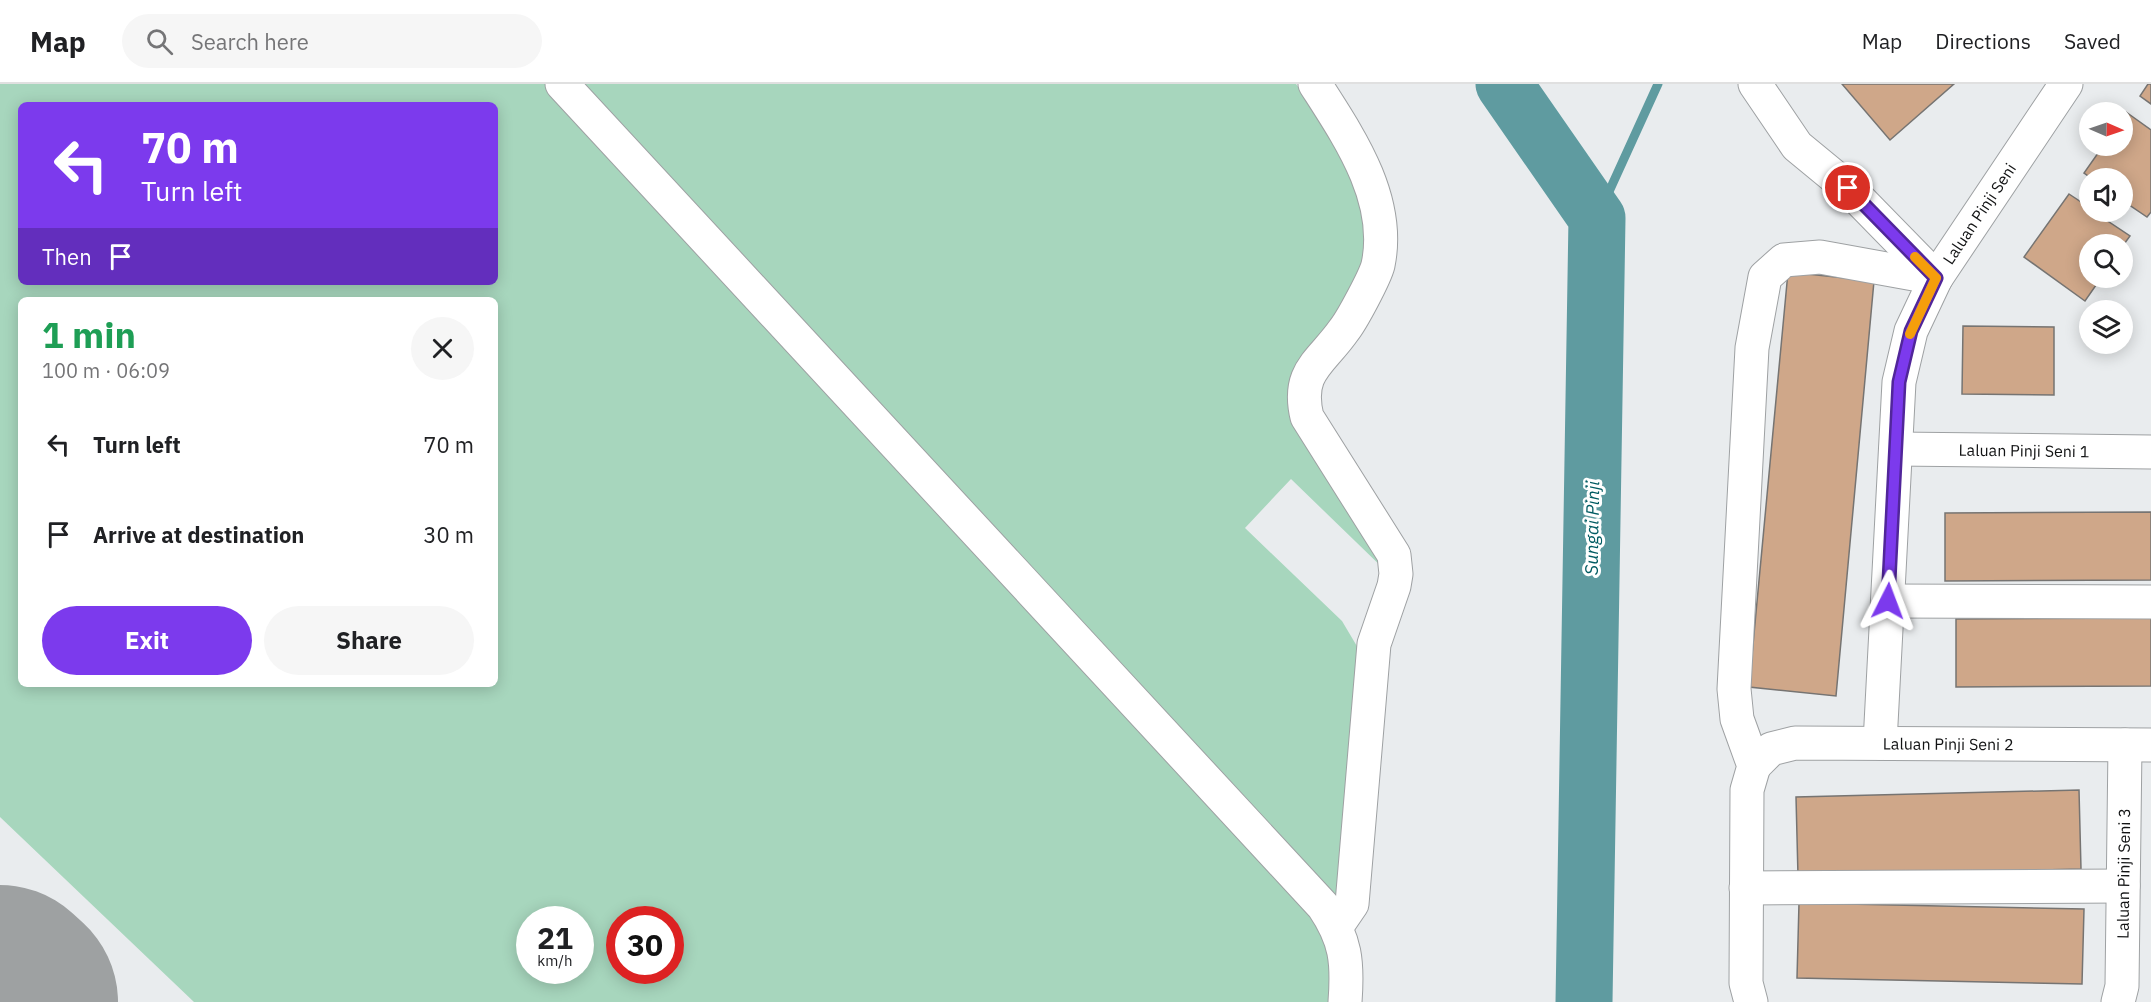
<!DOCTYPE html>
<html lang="en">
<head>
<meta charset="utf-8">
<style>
	:root { --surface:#fff; --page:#f6f6f6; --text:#202124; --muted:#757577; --line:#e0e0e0; --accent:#7c3aed }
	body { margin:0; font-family:"IBM Plex Sans",sans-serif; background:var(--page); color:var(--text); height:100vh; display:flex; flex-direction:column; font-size:22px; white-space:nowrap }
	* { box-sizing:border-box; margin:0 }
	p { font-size:20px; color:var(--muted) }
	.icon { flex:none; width:33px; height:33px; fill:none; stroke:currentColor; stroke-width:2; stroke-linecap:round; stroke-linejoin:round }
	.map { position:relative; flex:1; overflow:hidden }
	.sheet { position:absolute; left:18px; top:213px; width:480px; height:390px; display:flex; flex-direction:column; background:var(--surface); border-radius:9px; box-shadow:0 3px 15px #0003 }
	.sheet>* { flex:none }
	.guide { position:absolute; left:18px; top:18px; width:480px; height:183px; border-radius:9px; box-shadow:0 3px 15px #0003; background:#7c3aed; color:#fff; overflow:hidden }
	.needle { width:39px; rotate:92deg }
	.tools { position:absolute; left:2079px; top:18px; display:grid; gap:12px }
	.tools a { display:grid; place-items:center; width:54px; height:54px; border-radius:50%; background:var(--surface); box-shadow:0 3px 15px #0003; font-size:30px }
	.speed { position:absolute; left:516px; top:822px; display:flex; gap:12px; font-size:30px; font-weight:700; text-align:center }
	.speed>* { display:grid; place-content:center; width:78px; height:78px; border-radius:50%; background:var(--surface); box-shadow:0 3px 15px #0003; line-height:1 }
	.speed small { font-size:15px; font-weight:400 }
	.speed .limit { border:9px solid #d22; background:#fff; color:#111 }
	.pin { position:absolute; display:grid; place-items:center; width:51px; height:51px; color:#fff; margin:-26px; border:3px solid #fff; border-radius:50%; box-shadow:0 2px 6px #0007 }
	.me { position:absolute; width:66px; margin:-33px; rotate:3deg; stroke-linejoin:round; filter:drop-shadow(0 0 4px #0008) }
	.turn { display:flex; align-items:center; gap:21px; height:126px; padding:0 24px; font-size:27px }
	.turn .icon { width:78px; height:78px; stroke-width:2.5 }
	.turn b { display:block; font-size:42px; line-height:51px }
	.then { display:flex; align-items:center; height:57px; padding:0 24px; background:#0003; gap:12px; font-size:22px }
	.round { display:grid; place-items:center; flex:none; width:63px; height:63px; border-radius:32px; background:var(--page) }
	.overview { display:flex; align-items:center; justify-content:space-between; height:102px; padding:0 24px }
	h1 { font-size:36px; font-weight:700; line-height:45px; color:#1e9e55 }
	.action { display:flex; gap:12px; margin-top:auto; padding:12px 24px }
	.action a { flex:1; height:69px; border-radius:36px; background:var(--accent); color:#fff; font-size:24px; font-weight:700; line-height:69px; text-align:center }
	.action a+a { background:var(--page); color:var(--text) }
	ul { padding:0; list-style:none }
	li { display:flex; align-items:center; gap:18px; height:90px; padding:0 24px }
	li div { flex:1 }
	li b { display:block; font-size:22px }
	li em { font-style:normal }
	header { display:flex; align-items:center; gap:36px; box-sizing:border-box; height:84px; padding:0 30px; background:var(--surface); border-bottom:2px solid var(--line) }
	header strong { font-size:28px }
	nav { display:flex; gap:33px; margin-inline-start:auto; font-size:21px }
	.search { width:420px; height:54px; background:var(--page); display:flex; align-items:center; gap:15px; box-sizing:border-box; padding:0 21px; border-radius:33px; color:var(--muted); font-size:22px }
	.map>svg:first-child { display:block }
	.green { fill:#a7d6bd; fill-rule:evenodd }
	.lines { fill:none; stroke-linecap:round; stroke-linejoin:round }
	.stream { stroke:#5f9ba0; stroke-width:9 }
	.river { stroke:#5f9ba0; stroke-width:57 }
	.runway { stroke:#9ea1a2; stroke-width:214 }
	.building { fill:#cfa789; stroke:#767472; stroke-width:1.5 }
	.minor-casing { stroke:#9ea1a3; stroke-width:35 }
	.minor { stroke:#fff; stroke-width:33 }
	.route-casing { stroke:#51269a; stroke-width:15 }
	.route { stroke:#7c3aed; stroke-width:10 }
	.slow { stroke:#f59e0b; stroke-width:10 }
	.labels { text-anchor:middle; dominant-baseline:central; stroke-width:6; stroke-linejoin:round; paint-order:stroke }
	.street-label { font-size:16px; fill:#121314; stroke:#fff }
	.water-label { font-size:18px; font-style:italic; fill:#005b62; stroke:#fff }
</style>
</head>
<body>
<header>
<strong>Map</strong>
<div class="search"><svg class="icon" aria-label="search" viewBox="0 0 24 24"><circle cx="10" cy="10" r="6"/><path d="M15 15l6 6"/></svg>Search here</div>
<nav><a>Map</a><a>Directions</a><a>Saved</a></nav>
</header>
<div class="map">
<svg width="2151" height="918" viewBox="0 0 2151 918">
	<rect width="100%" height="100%" fill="#e9ecee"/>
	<path class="green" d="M0,0H553L1309,822L1332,864L1340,918H194L0,733ZM21,21H495V198H21ZM21,216H495V600H21ZM530,836H580V886H530ZM620,836H670V886H620Z
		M573,0H1296L1349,70L1371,134V182L1300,291L1388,489L1291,395L1245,444L1342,537L1361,569L1336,817Z"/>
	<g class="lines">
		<path class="stream" d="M1597,134L1658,0"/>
		<path class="river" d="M1504,0L1597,134L1584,918"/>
		<path class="runway" d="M0,908L11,918"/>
	</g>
	<path class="building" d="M1842,0H1954L1890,56Z
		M2148,0H2151V20L2140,12Z
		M2126,28L2151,46V128L2147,133L2122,116V94H2091L2084,89L2103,62H2122V33Z
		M2069,110L2090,124V128H2094L2130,152L2122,163V160H2090V194H2101L2085,217L2024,173Z
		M1788,188L1874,197L1836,612L1749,603Z
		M1963,242L2054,243V311L1962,310Z
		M2151,428V496L1945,497V429Z
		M2151,534V602L1956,603V535Z
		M2079,706L2081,785L1798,792L1796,713Z
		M1799,819L2084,825L2082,900L1797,894Z"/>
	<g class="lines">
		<defs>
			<g id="minor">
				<path d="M562,0L1323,822C1346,856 1348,878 1345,918"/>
				<path d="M1315,0C1349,53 1392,115 1378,181C1375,193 1352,236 1344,246C1321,279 1296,287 1307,333L1394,471L1396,490L1394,502L1374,560L1352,820L1337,842"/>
				<path d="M1755,0L1797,62L1848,104L1936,194"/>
				<path id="s1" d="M1896,365L2151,368"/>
				<path d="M1888,517L2151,518"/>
				<path id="s2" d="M1880,659L1899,298L1911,247L1936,194L2066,0"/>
				<path id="s3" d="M1754,682L1771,665L1795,659L2151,661"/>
				<path d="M1746,804L2123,802"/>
				<path d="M1751,918L1746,899L1747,706L1754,682L1737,635L1734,605L1752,264L1765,193L1784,176L1820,173L1936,194"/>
				<path id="s4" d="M2118,918L2122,902L2125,661"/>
			</g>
		</defs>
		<use href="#minor" class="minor-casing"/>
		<use href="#minor" class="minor"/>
	</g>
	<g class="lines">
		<defs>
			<path id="route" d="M1848,104L1936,194L1911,247L1899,298L1888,517"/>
		</defs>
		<use href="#route" class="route-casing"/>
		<use href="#route" class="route"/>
		<path class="slow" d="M1910,250L1936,194L1915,173"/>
	</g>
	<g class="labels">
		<g class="street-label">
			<text stroke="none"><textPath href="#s2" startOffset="550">Laluan Pinji Seni</textPath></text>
			<text stroke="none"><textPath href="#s1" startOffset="128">Laluan Pinji Seni 1</textPath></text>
			<text stroke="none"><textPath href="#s3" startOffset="202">Laluan Pinji Seni 2</textPath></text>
			<text stroke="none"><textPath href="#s4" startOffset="129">Laluan Pinji Seni 3</textPath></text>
		</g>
		<g class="water-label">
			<text transform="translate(1592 444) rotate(-89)">Sungai Pinji</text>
		</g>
	</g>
</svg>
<div class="tools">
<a><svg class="needle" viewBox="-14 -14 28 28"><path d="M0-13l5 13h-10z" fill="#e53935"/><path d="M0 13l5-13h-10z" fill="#757577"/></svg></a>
<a><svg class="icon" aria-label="sound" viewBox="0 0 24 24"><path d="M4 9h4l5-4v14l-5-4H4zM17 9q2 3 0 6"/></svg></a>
<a><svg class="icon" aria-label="search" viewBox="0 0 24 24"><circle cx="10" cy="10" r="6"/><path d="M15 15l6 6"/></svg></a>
<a><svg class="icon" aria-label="layers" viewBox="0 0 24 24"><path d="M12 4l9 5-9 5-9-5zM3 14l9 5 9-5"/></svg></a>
</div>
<div class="speed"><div>21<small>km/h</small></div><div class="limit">30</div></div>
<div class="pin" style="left:1848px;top:104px;background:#d93025"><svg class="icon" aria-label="arrive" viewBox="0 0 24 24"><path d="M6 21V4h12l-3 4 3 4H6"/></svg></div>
<svg class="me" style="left:1888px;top:517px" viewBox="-20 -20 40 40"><path d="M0-17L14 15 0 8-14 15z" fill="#7c3aed" stroke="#fff" stroke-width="4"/></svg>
<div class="guide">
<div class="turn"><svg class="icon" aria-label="left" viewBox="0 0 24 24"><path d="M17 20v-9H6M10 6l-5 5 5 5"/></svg><div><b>70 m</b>Turn left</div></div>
<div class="then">Then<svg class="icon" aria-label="arrive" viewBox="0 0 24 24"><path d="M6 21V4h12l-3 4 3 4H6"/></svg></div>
</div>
<section class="sheet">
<div class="overview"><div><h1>1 min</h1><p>100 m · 06:09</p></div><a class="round"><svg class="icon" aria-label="close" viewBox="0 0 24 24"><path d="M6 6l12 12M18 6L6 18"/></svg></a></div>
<ul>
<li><svg class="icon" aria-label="left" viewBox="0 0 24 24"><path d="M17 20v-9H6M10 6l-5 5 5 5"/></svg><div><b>Turn left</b></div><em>70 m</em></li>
<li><svg class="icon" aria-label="arrive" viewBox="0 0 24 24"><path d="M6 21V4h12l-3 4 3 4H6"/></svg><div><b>Arrive at destination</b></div><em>30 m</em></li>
</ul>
<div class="action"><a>Exit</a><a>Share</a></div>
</section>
</div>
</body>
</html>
